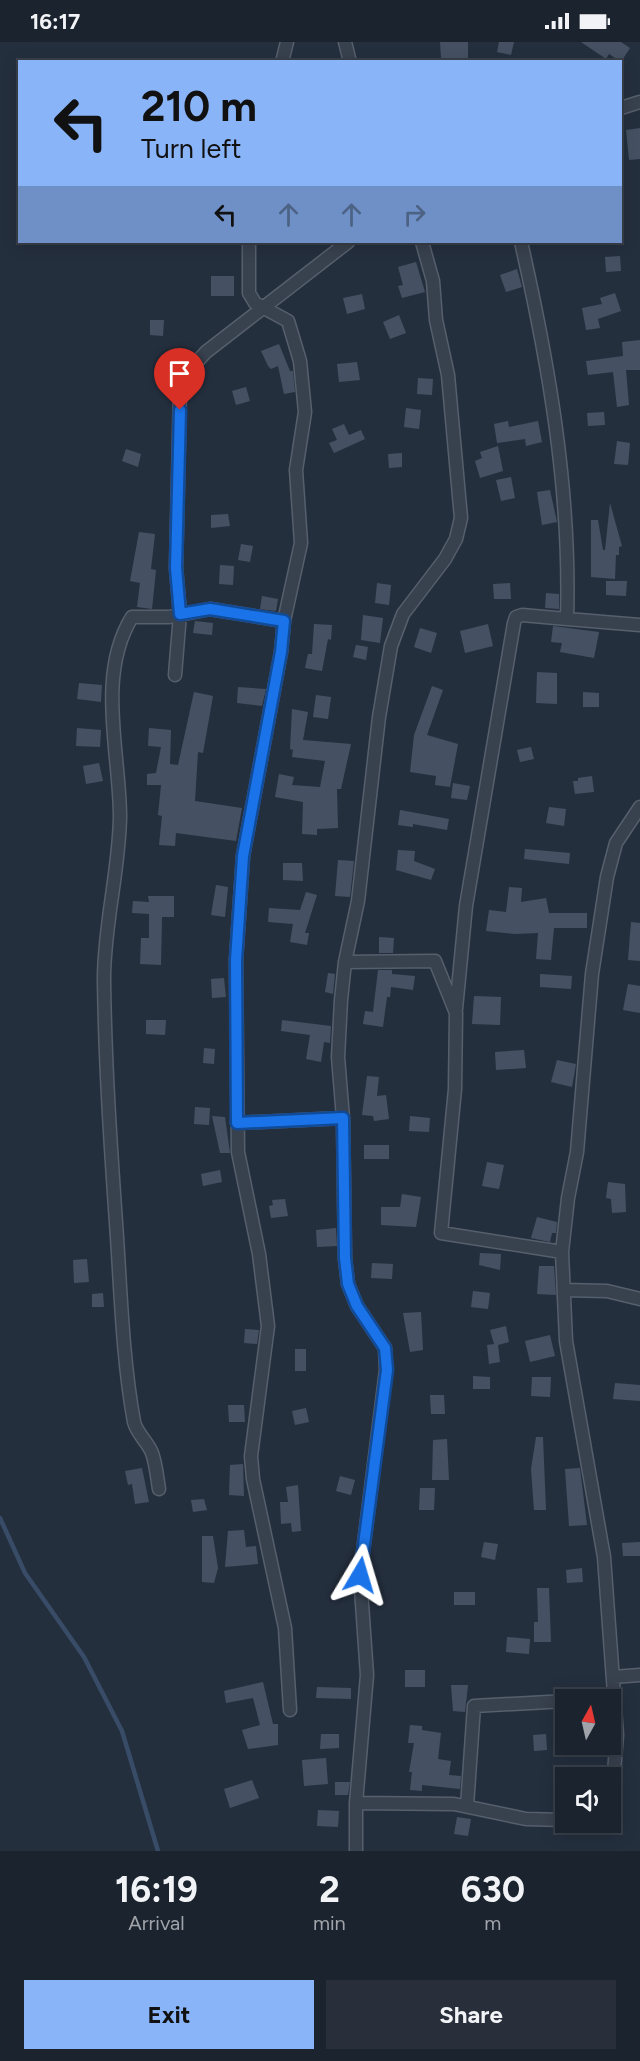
<!DOCTYPE html>
<html lang="en">
<head>
<meta charset="utf-8">
<style>
	:root { --surface:#1b232e; --page:#282f3a; --text:#f1f3f6; --muted:#a0a4aa; --line:#39404a; --accent:#8ab4f8 }
	body { margin:0; font-family:Figtree,sans-serif; background:var(--page); color:var(--text); height:100vh; display:flex; flex-direction:column; font-size:22px; white-space:nowrap }
	* { box-sizing:border-box; margin:0 }
	p { font-size:20px; color:var(--muted) }
	.icon { flex:none; width:33px; height:33px; fill:none; stroke:currentColor; stroke-width:2; stroke-linecap:round; stroke-linejoin:round }
	.map { position:relative; height:1809px; overflow:hidden }
	.drawer { display:flex; flex-direction:column; background:var(--surface); flex:1 }
	.drawer>* { flex:none }
	.top-card { position:absolute; left:18px; top:18px; width:604px; height:183px; border-radius:0px; box-shadow:0 3px 15px #0003,0 0 0 2px var(--line); background:#8ab4f8; color:#111; overflow:hidden }
	.needle { width:39px; rotate:8deg }
	.fabs { position:absolute; left:555px; top:1647px; display:grid; gap:12px }
	.fabs a { display:grid; place-items:center; width:66px; height:66px; border-radius:0px; background:var(--surface); box-shadow:0 3px 15px #0003,0 0 0 2px var(--line); font-size:30px }
	.pin { position:absolute; display:grid; place-items:center; width:51px; height:51px; color:#fff; margin:-62px -26px; border-radius:50% 50% 50% 0; rotate:-45deg; box-shadow:0 0 6px #0007 }
	.pin .icon { rotate:45deg }
	.me { position:absolute; width:66px; margin:-33px; rotate:7deg; stroke-linejoin:round; filter:drop-shadow(0 0 4px #0008) }
	.turn { display:flex; align-items:center; gap:21px; height:126px; padding:0 24px; font-size:27px }
	.turn .icon { width:78px; height:78px; stroke-width:2.5 }
	.turn b { display:block; font-size:42px; line-height:51px }
	.lanes { display:flex; align-items:center; height:57px; padding:0 24px; background:#0003; justify-content:center; gap:30px; direction:ltr }
	.lanes .off { opacity:.35 }
	.eta { display:flex; justify-content:space-evenly; align-items:center; height:102px; text-align:center }
	.eta b { font-size:36px; font-weight:700; line-height:42px }
	.button { display:flex; gap:12px; margin-top:auto; padding:12px 24px }
	.button a { flex:1; height:69px; border-radius:0px; background:var(--accent); color:#111; font-size:24px; font-weight:700; line-height:69px; text-align:center }
	.button a+a { background:var(--page); color:var(--text) }
	.status { display:flex; justify-content:space-between; align-items:center; height:42px; padding:0 30px; background:var(--surface); direction:ltr }
	.status svg { height:16px; fill:currentColor }
	.map>svg:first-child { display:block }
	.lines { fill:none; stroke-linecap:round; stroke-linejoin:round }
	.stream { stroke:#394c67; stroke-width:4.5 }
	.building { fill:#455162 }
	.minor-casing { stroke:#565f6c; stroke-width:15 }
	.minor { stroke:#38414e; stroke-width:12 }
	.route-casing { stroke:#114b97; stroke-width:15 }
	.route { stroke:#1a73e8; stroke-width:10 }
</style>
</head>
<body>
<div class="status"><b>16:17</b><svg viewBox="0 0 49 12"><path d="M0 12V9h3v3zM5 12V6h3v6zM10 12V3h3v9zM15 12V0h3v12zM26 1h20v11H26zM47 4h2v5h-2z"/></svg></div>
<div class="map">
<svg width="640" height="1809" viewBox="0 0 640 1809">
	<rect width="100%" height="100%" fill="#242f3e"/>
	<g class="lines">
		<path class="stream" d="M0,1476L25,1531L84,1615L122,1689L158,1809"/>
	</g>
	<path class="building" d="M440,0H468V16H441Z
		M499,0H514L511,13L497,10Z
		M581,0H621L630,6L621,20L609,12L606,17Z
		M640,86V117L629,118L626,88Z
		M620,214L621,229L606,230L605,215Z
		M416,220L425,250L402,256L398,244L403,243L398,225Z
		M517,227L522,245L506,250L500,233Z
		M211,234H234V254H211Z
		M615,251L621,269L598,277L600,286L586,288L582,266L602,262L600,256Z
		M362,252L365,267L347,272L343,256Z
		M399,273L406,291L390,297L383,280Z
		M150,278H164L163,294L150,293Z
		M640,298V328H626L629,363L617,365L613,330L588,333L586,319L623,314L622,300Z
		M279,302L290,329H293L295,350L284,352L278,324L271,327L268,324L261,309Z
		M357,320L360,338L339,340L337,322Z
		M418,336L433,337L432,353L417,352Z
		M246,345L250,359L236,363L232,349Z
		M406,366L421,368L419,387L404,385Z
		M604,370L605,383L588,384L587,371Z
		M508,379L509,385L538,379L542,400L526,404L525,397L497,401L494,382Z
		M344,382L349,393L361,388L365,397L334,411L329,401L337,398L332,387Z
		M617,399L630,401L628,423L614,422Z
		M498,404L503,429L480,436L475,419L482,416L480,410Z
		M126,407L141,412L138,425L122,419Z
		M402,411V425L389,426L388,412Z
		M511,435L515,456L501,459L496,438Z
		M550,448L557,480L542,483L537,450Z
		M610,461L622,504L619,505V513H616L615,537L591,535V478H598L603,508H605Z
		M228,472L230,484L211,486V473Z
		M139,490L155,492L151,527L156,528L152,567L137,565L140,541L130,539Z
		M241,502L253,504L250,520L238,518Z
		M220,523L234,524L233,543L219,542Z
		M606,539H627L626,554L606,553Z
		M377,541L391,543L389,563L375,561Z
		M510,541L511,557H494L493,542Z
		M546,551L559,552V567L545,566Z
		M262,554L278,557L276,569L260,567Z
		M363,573L383,576L380,601L361,598Z
		M195,579L213,581L212,593L193,591Z
		M314,582L332,583L331,598L328,597L322,629L305,626L308,612H312Z
		M488,582L493,604L465,611L460,589Z
		M553,584L599,590L594,616L560,610L562,601L551,600Z
		M420,586L437,591L431,611L414,605Z
		M356,603L368,605L366,618L353,615Z
		M537,630L557,631V662L536,661Z
		M79,641L102,643L101,660L77,657Z
		M432,644L443,648L427,693L458,702L450,745L435,743L436,734L410,730L414,693Z
		M238,645L266,647L262,664L237,661Z
		M194,650L213,654L203,711L198,710L195,759L242,766L236,799L176,791L175,804L159,803L162,774L158,773L161,743H147V732L156,731L161,705L148,704L149,686L171,688L170,722L178,723Z
		M583,650L599,651V665H583Z
		M316,653L331,655L328,677L313,675Z
		M292,667L308,670L303,698L351,702L341,747H337L338,786L317,787V793L302,792L303,760L275,755L279,732L294,735L292,743L320,745L325,719L292,715L293,708L290,707Z
		M77,686L101,688L100,705L76,704Z
		M531,705L534,717L520,720L517,708Z
		M99,721L103,739L86,742L83,724Z
		M592,734L594,750L575,752L573,739H578V736Z
		M453,741L470,744L467,758L451,756Z
		M549,765L566,767L564,784L546,781Z
		M400,768L449,777L447,788L413,782V785L398,783Z
		M525,807L570,811L569,822L524,817Z
		M398,808L415,809L414,819L435,827L431,838L396,828Z
		M338,818L354,819L350,855L335,854Z
		M283,821H302L303,839L283,838Z
		M216,843L228,845L225,875L211,873Z
		M509,845L522,846L521,860L546,856L549,871H587V886H554L551,918L536,917L538,891L514,892L486,889L489,868L506,870Z
		M306,850L317,853L305,891H309L307,903L290,900L293,882L268,880L269,866L300,868Z
		M148,854H174V875H162L161,923L140,922L141,896H149V872L132,871L133,859L149,860Z
		M631,880L640,881V919L628,918Z
		M379,895L394,896L393,911H379Z
		M378,928H392V932L415,934L413,948L391,945L390,955H387L383,985L363,982L365,969L373,970Z
		M328,931L335,932L333,952L325,950Z
		M540,932L572,934L571,947L540,945Z
		M224,936L226,955L212,956L211,937Z
		M628,942L640,944V971L623,968Z
		M474,954L501,955L500,983L472,982Z
		M146,978H166L165,993L146,992Z
		M282,978L331,984L330,1001L324,1000L321,1020L306,1017L310,993L281,989Z
		M204,1006L215,1007L214,1022L203,1021Z
		M524,1008L526,1026L496,1028L495,1010Z
		M557,1018L576,1022L572,1045L551,1040Z
		M367,1034L379,1035L377,1054L386,1053L389,1077L374,1079L373,1074L362,1073Z
		M195,1065L210,1066L209,1083L194,1082Z
		M212,1074L225,1075L230,1111H220Z
		M410,1074L430,1076L429,1090L409,1089Z
		M364,1103H389V1117H364Z
		M487,1120L504,1123L499,1147L482,1144Z
		M220,1128L222,1140L203,1144L201,1132Z
		M608,1140L625,1142L626,1170L612,1171L611,1157L606,1156Z
		M402,1152L421,1155L416,1185L381,1183V1165H400Z
		M285,1157L288,1174L271,1176L269,1164L273,1163L272,1158Z
		M537,1175L557,1180L556,1191H552L550,1200L531,1196Z
		M336,1186L337,1204L317,1205L316,1188Z
		M480,1211L501,1212L500,1228L479,1223Z
		M87,1217L89,1240L74,1241L73,1218Z
		M372,1221L393,1222L392,1237L371,1236Z
		M539,1224H554L556,1253L537,1252Z
		M473,1249L490,1251L488,1267L471,1265Z
		M103,1251L104,1265H92V1252Z
		M421,1270L423,1308L410,1310L403,1271Z
		M506,1284L509,1300L498,1303L500,1320L489,1322L487,1303L494,1302L490,1288Z
		M245,1287L259,1288L257,1302L244,1301Z
		M550,1293L555,1314L530,1320L525,1299Z
		M295,1307H306V1329H295Z
		M473,1334L490,1335V1347H473Z
		M532,1335H551L550,1355L531,1354Z
		M615,1341L640,1343V1359L613,1357Z
		M430,1353H444L445,1372H431Z
		M228,1363H244L245,1380H229Z
		M306,1366L309,1380L295,1383L292,1369Z
		M536,1395H543L546,1468H534L531,1427Z
		M447,1397L449,1438H432L433,1398Z
		M243,1422L244,1454L229,1453L230,1423Z
		M142,1426L149,1460L135,1462L132,1442L128,1443L125,1429Z
		M580,1426L587,1483L569,1484L565,1427Z
		M340,1434L355,1438L351,1453L336,1449Z
		M298,1443L301,1489L292,1490L291,1481L281,1482L280,1460H288L286,1445Z
		M420,1446H435L434,1468H419Z
		M204,1457L207,1468L193,1470L191,1458Z
		M244,1488L246,1505L256,1504L258,1522L225,1525L228,1489Z
		M202,1494H213L218,1526L214,1541L202,1540Z
		M484,1500L498,1502L495,1518L481,1515Z
		M640,1500V1514H623L622,1501Z
		M582,1526L583,1540L567,1541L566,1528Z
		M537,1546H549L551,1600H534V1580H538Z
		M454,1550H475V1563H454Z
		M507,1595L530,1597L529,1612L506,1610Z
		M405,1628H425V1645H405Z
		M263,1640L273,1682H278V1703L248,1707L242,1688L260,1683L253,1656L226,1661L224,1649Z
		M451,1643H468L465,1670L453,1669Z
		M317,1645L351,1646V1657L316,1656Z
		M410,1683L422,1684V1688L441,1691L438,1717L451,1719L449,1733L461,1734L460,1747L422,1743V1749L410,1748L412,1730H409L414,1701H408Z
		M321,1692H339V1706L320,1707Z
		M546,1692L547,1708L534,1709L533,1693Z
		M326,1716L328,1742L304,1744L302,1718Z
		M252,1738L259,1756L230,1766L224,1747Z
		M335,1740H350L348,1753H335Z
		M318,1768L339,1769L338,1785L317,1784Z
		M457,1775L471,1777L468,1794L454,1792Z"/>
	<g class="lines">
		<defs>
			<path id="minor" d="M345,0L350,20
				M282,20L287,0
				M621,66L640,60
				M249,200V251L255,261L288,279L300,319L305,370L296,428L301,501L284,579L281,610L243,814L236,918L238,1110L259,1212L268,1284L251,1414L253,1437L285,1586L290,1668
				M521,200C549,323 571,450 567,577L640,583
				M175,633L180,572L176,526L180,348L183,335L206,310L348,200
				M345,920L435,919L456,971L455,1047L441,1191L562,1210
				M456,967L466,864L514,581L516,575L522,573L567,577
				M237,1081L343,1076
				M564,1248L607,1249L640,1257
				M159,1447C157,1435 156,1422 152,1411C148,1400 137,1392 134,1380C123,1319 121,1257 117,1195C111,1110 105,1023 104,937C104,883 119,830 120,775C120,711 96,633 132,575H169L210,567L284,579
				M613,1635L640,1633
				M356,1761L454,1762L526,1777L566,1778
				M467,1764L474,1664L566,1659
				M595,1780H610
				M610,1780L617,1693L604,1515L566,1299L562,1210L568,1156L577,1110L592,932L607,835L616,801L640,765
				M356,1809V1761L367,1633L360,1533L386,1328L385,1306L357,1264L348,1242L345,1217L343,1076L338,1015L341,958L345,920L358,859L379,675L391,604L403,572L445,517L456,497L461,476L448,333L436,278L433,239L422,200"/>
		</defs>
		<use href="#minor" class="minor-casing"/>
		<use href="#minor" class="minor"/>
	</g>
	<g class="lines">
		<defs>
			<path id="route" d="M180,368L176,526L180,572L210,567L284,579L281,610L243,814L236,918L237,1081L343,1076L345,1216L348,1242L357,1264L385,1306L387,1328L360,1533"/>
		</defs>
		<use href="#route" class="route-casing"/>
		<use href="#route" class="route"/>
	</g>
</svg>
<div class="fabs">
<a><svg class="needle" viewBox="-14 -14 28 28"><path d="M0-13l5 13h-10z" fill="#e53935"/><path d="M0 13l5-13h-10z" fill="#a0a4aa"/></svg></a>
<a><svg class="icon" aria-label="sound" viewBox="0 0 24 24"><path d="M4 9h4l5-4v14l-5-4H4zM17 9q2 3 0 6"/></svg></a>
</div>
<div class="pin" style="left:180px;top:368px;background:#d93025"><svg class="icon" aria-label="arrive" viewBox="0 0 24 24"><path d="M6 21V4h12l-3 4 3 4H6"/></svg></div>
<svg class="me" style="left:360px;top:1533px" viewBox="-20 -20 40 40"><path d="M0-17L14 15 0 8-14 15z" fill="#1a73e8" stroke="#fff" stroke-width="4"/></svg>
<div class="top-card">
<div class="turn"><svg class="icon" aria-label="left" viewBox="0 0 24 24"><path d="M17 20v-9H6M10 6l-5 5 5 5"/></svg><div><b>210 m</b>Turn left</div></div>
<div class="lanes"><svg class="icon" aria-label="left" viewBox="0 0 24 24"><path d="M17 20v-9H6M10 6l-5 5 5 5"/></svg><svg class="icon off" aria-label="ahead" viewBox="0 0 24 24"><path d="M12 20V5M6 11l6-6 6 6"/></svg><svg class="icon off" aria-label="ahead" viewBox="0 0 24 24"><path d="M12 20V5M6 11l6-6 6 6"/></svg><svg class="icon off" aria-label="right" viewBox="0 0 24 24"><path d="M7 20v-9h11M14 6l5 5-5 5"/></svg></div>
</div>
</div>
<section class="drawer">
<div class="eta">
<div><b>16:19</b><p>Arrival</p></div>
<div><b>2</b><p>min</p></div>
<div><b>630</b><p>m</p></div>
</div>
<div class="button"><a>Exit</a><a>Share</a></div>
</section>
</body>
</html>
